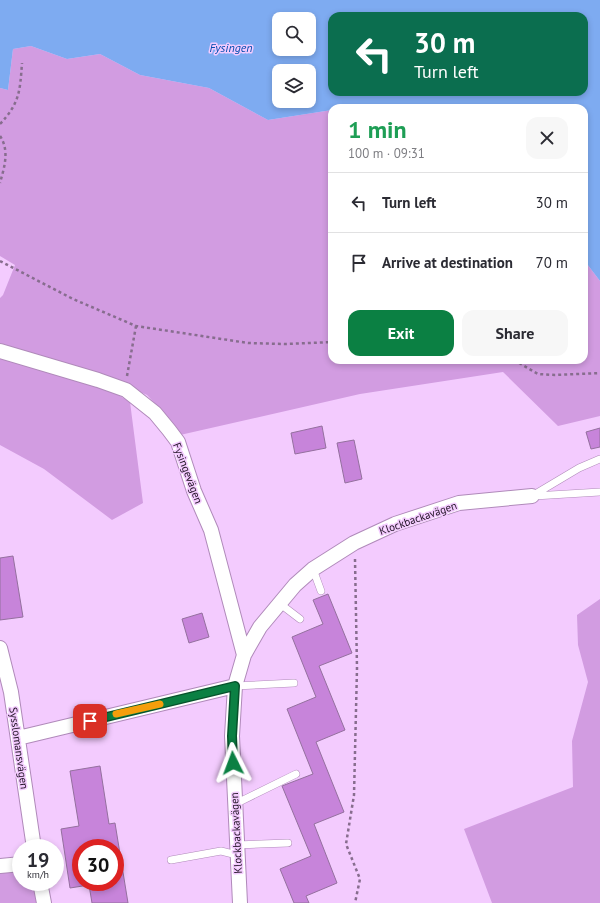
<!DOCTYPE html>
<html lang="en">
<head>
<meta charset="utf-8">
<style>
	:root { --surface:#fff; --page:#f7f7f7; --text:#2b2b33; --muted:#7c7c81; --line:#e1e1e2; --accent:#0b8043 }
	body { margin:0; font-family:"PT Sans",sans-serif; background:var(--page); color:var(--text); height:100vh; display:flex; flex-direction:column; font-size:15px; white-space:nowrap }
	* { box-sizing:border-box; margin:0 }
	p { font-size:13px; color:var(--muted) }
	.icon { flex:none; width:22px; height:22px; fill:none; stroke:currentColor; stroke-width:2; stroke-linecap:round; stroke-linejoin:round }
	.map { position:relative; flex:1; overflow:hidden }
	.details { position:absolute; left:328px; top:104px; width:260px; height:260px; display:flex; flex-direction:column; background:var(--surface); border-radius:12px; box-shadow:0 2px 6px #0003 }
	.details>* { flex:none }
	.hud { position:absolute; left:328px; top:12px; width:260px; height:84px; border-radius:12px; box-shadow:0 2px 6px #0003; background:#0b6e4f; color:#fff; overflow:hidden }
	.fabs { position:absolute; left:272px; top:12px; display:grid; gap:8px }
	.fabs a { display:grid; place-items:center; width:44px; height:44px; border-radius:8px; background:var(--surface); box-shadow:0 2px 6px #0003; font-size:20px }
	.speed { position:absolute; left:12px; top:839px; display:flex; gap:8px; font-size:20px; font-weight:700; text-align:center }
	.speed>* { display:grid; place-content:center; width:52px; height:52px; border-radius:50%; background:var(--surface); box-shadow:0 2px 6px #0003; line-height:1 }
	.speed small { font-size:10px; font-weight:400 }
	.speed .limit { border:6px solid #d22; background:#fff; color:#111 }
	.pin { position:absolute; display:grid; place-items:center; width:34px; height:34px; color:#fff; margin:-17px; border-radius:8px; box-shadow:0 2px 6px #0006 }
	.me { position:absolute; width:44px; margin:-22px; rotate:357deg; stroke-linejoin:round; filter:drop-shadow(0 0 3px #0008) }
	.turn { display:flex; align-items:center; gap:14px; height:84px; padding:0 20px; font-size:18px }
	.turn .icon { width:52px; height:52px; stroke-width:2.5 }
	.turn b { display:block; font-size:28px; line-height:34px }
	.round { display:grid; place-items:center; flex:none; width:42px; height:42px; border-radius:12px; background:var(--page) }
	.head { display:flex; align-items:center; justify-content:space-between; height:68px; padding:0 20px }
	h1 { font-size:24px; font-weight:800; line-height:30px; color:#1e9e55 }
	.button { display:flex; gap:8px; margin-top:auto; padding:8px 20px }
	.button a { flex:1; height:46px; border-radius:12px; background:var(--accent); color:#fff; font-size:16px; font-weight:800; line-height:46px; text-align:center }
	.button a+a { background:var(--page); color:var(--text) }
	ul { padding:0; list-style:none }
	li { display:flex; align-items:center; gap:12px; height:60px; padding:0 20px; border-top:1px solid var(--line) }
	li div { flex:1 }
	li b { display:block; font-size:15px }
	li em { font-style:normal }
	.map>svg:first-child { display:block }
	.green { fill:#d29ce1 }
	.water { fill:#7eabf1; fill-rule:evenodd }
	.building { fill:#c784da; stroke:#94709e; fill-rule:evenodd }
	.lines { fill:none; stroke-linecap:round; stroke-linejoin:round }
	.lane-casing { stroke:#b08aba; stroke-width:8 }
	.street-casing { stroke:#b08aba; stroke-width:16 }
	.path { stroke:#876d8e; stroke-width:2.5; stroke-dasharray:3 3; stroke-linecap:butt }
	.lane { stroke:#fff; stroke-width:7 }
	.street { stroke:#fff; stroke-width:14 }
	.route-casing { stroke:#07532c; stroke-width:10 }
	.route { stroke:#0b8043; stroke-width:7 }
	.slow { stroke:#f59e0b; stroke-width:7 }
	.labels { text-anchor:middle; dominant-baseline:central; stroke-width:3; stroke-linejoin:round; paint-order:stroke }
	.street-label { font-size:11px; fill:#231527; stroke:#f3cbfe }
	.water-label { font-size:12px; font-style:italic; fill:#004daf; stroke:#f3cbfe }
</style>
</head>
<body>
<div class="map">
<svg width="600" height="903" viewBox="0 0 600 903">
	<rect width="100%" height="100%" fill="#f3cbfe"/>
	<path class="green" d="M31,46L67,59L100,54L140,75L209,88L268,120L332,110V360H584V260L600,281V416L558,426L503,372L360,394L180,435L163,412L147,395L101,375L0,343V298L3,295L15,265L0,256V88L8,90L13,49Z
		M0,354L100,384L130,402L143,503L112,520L44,469L0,445Z
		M600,599V903H492L464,829L573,787L572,741L588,682L578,645L577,615Z
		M21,869V882H36L40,903H0V871Z"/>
	<path class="water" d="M0,0H600V281L584,260V108H332V110L268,120L209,88L140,75L100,54L67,59L31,46L13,49L8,90L0,88ZM332,16H584V92H332ZM279,19H309V49H279ZM279,71H309V101H279Z"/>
	<path class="building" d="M322,426L326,448L295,454L291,433Z
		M600,428V447L591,449L586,432Z
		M354,440L362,479L345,483L337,443Z
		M13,556L23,617L0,620V558Z
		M328,594L352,653L319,666L345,730L316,742L344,812L314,824L337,883L306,896L309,903H294L280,869L311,856L282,786L313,774L287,709L316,697L292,637L323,624L313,600Z
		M202,613L209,637L189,643L182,619Z
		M100,766L109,824L115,823L128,903H92L89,885L70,888L61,829L79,826L70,771ZM81,848H115V882H81Z"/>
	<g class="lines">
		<defs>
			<path id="lane" d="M532,496L579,468L600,459
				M534,496L600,492
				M313,569L321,591
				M279,603L300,619
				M235,686L294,683
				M235,804L296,774
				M236,845L288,843
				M171,860L221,851L237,855"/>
			<path id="street" d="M0,351L98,380L126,390L155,413L169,430L178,442L194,491L211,530L244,655
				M0,648L11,692L34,848
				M18,738L235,686
				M0,866L21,864
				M40,882L44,903
				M240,903L232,736L235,686L244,655L260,627L295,585L313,569L354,543L395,524L459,503L532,496"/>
		</defs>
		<use href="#lane" class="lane-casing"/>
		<use href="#street" class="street-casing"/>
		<path class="path" d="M0,124C20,103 20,90 22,63
			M0,136C10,151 4,168 0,183
			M0,261L73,299L136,326L248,343L285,344L332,342
			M514,360L538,374L555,375L600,373
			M127,376L136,326
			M355,559L357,668L354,795L346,844L360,879L355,903"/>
		<use href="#lane" class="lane"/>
		<use href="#street" class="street"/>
	</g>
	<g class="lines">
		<defs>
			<path id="route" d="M90,721L235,686L232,736L233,763"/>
		</defs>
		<use href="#route" class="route-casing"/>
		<use href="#route" class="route"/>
		<path class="slow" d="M116,714L160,704"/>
	</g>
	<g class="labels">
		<g class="street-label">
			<text transform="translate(188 473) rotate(69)">Fysingevägen</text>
			<text transform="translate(418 518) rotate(-19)">Klockbackavägen</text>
			<text transform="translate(19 748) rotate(82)">Sysslomansvägen</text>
			<text transform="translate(236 833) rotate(-93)">Klockbackavägen</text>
		</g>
		<g class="water-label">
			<text x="231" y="47">Fysingen</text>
		</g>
	</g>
</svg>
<div class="fabs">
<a><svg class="icon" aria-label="search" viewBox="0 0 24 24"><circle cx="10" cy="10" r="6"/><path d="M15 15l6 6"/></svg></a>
<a><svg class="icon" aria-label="layers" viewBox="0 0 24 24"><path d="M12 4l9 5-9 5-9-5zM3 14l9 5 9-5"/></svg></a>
</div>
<div class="speed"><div>19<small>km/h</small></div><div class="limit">30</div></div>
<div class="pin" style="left:90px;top:721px;background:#d93025"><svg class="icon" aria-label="arrive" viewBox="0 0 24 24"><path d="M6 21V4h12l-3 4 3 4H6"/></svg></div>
<svg class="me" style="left:233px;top:763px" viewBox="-20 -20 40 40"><path d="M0-17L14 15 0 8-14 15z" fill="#0b8043" stroke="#fff" stroke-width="4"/></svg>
<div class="hud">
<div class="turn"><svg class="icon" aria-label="left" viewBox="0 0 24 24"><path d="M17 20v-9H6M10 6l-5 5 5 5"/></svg><div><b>30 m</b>Turn left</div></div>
</div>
<section class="details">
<div class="head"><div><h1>1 min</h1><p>100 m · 09:31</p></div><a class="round"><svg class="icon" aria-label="close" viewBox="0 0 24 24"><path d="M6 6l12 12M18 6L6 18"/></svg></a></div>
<ul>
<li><svg class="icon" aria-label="left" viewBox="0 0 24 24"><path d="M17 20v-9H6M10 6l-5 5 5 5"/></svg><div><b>Turn left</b></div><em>30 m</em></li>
<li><svg class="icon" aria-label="arrive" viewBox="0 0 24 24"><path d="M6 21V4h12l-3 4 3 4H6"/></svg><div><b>Arrive at destination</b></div><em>70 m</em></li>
</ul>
<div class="button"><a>Exit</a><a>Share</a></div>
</section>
</div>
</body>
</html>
